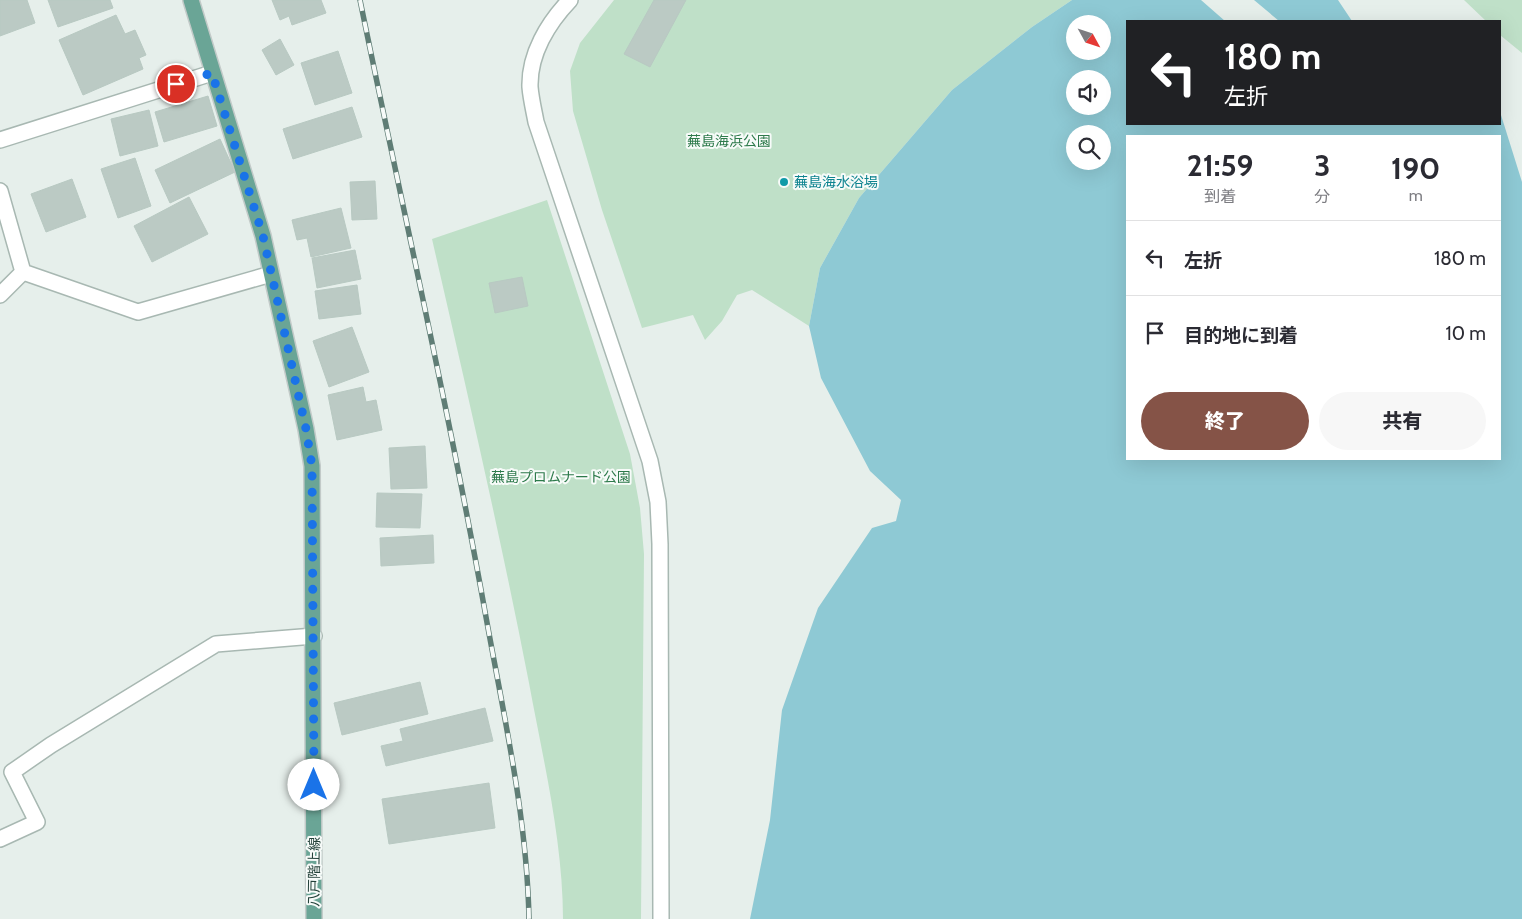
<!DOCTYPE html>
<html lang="ja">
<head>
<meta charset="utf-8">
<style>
	:root { --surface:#fff; --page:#f7f7f7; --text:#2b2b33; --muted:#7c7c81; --line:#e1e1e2; --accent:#855347 }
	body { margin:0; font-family:Cabin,"Noto Sans JP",sans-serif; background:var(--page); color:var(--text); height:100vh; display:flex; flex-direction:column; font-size:19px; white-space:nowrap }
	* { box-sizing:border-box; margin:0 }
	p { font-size:16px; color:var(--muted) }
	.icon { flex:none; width:28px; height:28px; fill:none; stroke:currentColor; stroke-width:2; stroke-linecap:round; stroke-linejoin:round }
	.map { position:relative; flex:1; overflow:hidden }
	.sheet { position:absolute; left:1126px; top:135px; width:375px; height:325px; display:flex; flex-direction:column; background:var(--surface); border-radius:0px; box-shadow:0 5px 20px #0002 }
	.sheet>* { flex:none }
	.top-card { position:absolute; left:1126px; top:20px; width:375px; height:105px; border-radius:0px; box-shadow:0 5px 20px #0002; background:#202124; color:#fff; overflow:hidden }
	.needle { width:32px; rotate:130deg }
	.controls { position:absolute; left:1066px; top:15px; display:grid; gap:10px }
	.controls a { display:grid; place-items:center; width:45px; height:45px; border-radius:50%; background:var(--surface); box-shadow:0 5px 20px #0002; font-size:25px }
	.pin { position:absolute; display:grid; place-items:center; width:42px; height:42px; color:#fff; margin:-21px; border:2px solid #fff; border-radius:50%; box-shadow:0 1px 5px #0007 }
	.me { position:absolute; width:55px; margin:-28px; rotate:0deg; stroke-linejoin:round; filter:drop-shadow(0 0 4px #0008) }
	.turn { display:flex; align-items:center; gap:18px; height:105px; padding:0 15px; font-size:22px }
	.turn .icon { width:65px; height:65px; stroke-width:2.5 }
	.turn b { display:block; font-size:35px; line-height:42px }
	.eta { display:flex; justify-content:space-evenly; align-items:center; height:85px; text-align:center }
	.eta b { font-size:30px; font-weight:800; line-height:35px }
	.cta { display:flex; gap:10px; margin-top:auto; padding:10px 15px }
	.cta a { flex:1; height:58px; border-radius:30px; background:var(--accent); color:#fff; font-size:20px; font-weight:800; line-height:58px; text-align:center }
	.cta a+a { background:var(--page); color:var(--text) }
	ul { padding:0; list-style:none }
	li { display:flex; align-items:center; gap:15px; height:75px; padding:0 15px; border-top:1px solid var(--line) }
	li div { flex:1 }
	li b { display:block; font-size:19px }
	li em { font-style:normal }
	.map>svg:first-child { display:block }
	.green { fill:#bfe0c8 }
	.water { fill:#8ec9d4; fill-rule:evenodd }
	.building { fill:#bbcac4; stroke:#b8c9c2 }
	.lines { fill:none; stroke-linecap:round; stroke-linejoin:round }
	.minor-casing { stroke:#a8b8b2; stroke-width:18 }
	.primary-casing { stroke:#c2cac8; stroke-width:18 }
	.minor { stroke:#fff; stroke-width:15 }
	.primary { stroke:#6aa596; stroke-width:15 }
	.rail-casing { stroke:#5f7d75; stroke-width:5.5 }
	.rail { stroke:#f7fbf9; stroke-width:4; stroke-dasharray:11; stroke-linecap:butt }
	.route { stroke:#1a73e8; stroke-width:9; stroke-dasharray:0 16.2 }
	.culture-dot { fill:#0f9aa8; stroke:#f7fbf9; stroke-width:2 }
	.labels { text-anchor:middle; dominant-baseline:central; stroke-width:4; stroke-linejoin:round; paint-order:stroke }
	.park-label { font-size:14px; fill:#2d7a4b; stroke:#f7fbf9 }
	.culture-label { font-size:14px; fill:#0d838f; stroke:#f7fbf9; text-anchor:start }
	.street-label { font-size:14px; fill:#24423a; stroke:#f7fbf9 }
</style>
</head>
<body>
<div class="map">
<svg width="1522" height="919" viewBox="0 0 1522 919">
	<rect width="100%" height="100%" fill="#e6efeb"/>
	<path class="green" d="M614,0H1072L1032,27L952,90L859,198L820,268L809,326L752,290L737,295L722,321L705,340L693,315L642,328L602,210L573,111L570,71L580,43Z
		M1464,0H1522V53L1500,35V21H1486Z
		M547,200L630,454L640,508L644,554L641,919H563C563,841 543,759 529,683C500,534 466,387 432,239Z"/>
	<path class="water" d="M1072,0H1201L1225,21H1128V124H1500L1501,115L1522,182V919H750L770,820L782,710L818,608L872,528L896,521L901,500L870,471L821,378L809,326L820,268L859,198L952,90L1032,27ZM1075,24H1102V51H1075ZM1075,79H1102V106H1075ZM1075,134H1102V161H1075ZM1128,136H1500V459H1128Z
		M1254,0H1338L1352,21H1279Z"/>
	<path class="building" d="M0,0H27L35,23L0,36Z
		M48,0H110L113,8L58,27Z
		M272,0H321L326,13L292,25L289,16L280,20Z
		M654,0H686L650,67L624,54Z
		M116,15L125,34L135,30L146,55L139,58L143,69L83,95L59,40Z
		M280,39L294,65L276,75L262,50Z
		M338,51L352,93L315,105L301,63Z
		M208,96L217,126L164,142L155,112Z
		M352,107L362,137L293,159L283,129Z
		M149,110L158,146L120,156L111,119Z
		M220,139L235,172L170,203L155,170Z
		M135,158L151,206L118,218L101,169Z
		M72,179L86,217L46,232L31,194Z
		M375,181L377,219L352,220L350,182Z
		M189,197L208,234L152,262L134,226Z
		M341,208L351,248L311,257L307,238L297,240L292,220Z
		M355,250L361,279L317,288L312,258Z
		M522,277L528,306L495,313L489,283Z
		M357,285L361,314L319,319L315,291Z
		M352,327L369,372L329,387L313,341Z
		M363,387L366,402L376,400L382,430L337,440L328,395Z
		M425,446L427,488L391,489L389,448Z
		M377,493L422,494L420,528L376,527Z
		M433,535L434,563L381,566L380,538Z
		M420,682L428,714L342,735L334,703Z
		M485,708L493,741L386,766L381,746L403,741L400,729Z
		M489,783L495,828L389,844L382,799Z"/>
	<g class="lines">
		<defs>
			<path id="minor" d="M570,0C548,23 529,54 530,87C531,99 534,111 536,122L650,461L658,502L660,544L661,919
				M0,140L212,73
				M0,191L23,272L0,295
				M23,272L138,312L271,274
				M0,839L37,822L12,772L51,745L216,644L314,636"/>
			<path id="primary" d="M191,0L263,236L306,429L312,466L314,919"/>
		</defs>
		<use href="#minor" class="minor-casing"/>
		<use href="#primary" class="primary-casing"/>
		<use href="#minor" class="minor"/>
		<use href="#primary" class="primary"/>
		<defs>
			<path id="rail" d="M360,0C402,206 449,411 486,617C504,717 527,817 529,919"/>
		</defs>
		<use href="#rail" class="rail-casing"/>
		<use href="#rail" class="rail"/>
	</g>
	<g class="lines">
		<path class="route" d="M176,84L212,73L263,236L306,429L312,466L314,785"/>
	</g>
	<circle class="culture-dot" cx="784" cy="182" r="5"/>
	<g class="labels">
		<g class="park-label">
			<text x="729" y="141">蕪島海浜公園</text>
			<text x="561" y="477">蕪島プロムナード公園</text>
		</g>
		<g class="culture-label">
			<text x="794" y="182">蕪島海水浴場</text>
		</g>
		<g class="street-label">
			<text transform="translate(314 872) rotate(-89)">八戸階上線</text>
		</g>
	</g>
</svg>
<div class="controls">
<a><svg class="needle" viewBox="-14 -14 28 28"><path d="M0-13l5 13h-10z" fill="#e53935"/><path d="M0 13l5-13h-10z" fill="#7c7c81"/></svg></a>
<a><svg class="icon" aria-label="sound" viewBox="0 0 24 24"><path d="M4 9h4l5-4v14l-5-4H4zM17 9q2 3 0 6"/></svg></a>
<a><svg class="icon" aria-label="search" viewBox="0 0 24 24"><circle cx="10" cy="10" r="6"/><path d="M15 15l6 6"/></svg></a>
</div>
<div class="pin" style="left:176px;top:84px;background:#d93025"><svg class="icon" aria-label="arrive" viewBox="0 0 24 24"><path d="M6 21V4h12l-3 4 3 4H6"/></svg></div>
<svg class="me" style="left:314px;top:785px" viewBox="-20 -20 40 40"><circle r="19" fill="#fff"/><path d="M0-13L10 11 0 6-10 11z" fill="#1a73e8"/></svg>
<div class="top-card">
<div class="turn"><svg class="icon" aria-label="left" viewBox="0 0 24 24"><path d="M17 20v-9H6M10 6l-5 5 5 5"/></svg><div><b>180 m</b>左折</div></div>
</div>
<section class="sheet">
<div class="eta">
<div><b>21:59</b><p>到着</p></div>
<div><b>3</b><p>分</p></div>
<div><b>190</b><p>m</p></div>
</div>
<ul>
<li><svg class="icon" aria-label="left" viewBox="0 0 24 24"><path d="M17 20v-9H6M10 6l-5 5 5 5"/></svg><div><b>左折</b></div><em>180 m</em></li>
<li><svg class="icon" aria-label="arrive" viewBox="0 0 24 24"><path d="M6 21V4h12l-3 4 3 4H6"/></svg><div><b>目的地に到着</b></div><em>10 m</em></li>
</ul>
<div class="cta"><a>終了</a><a>共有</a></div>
</section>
</div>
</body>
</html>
